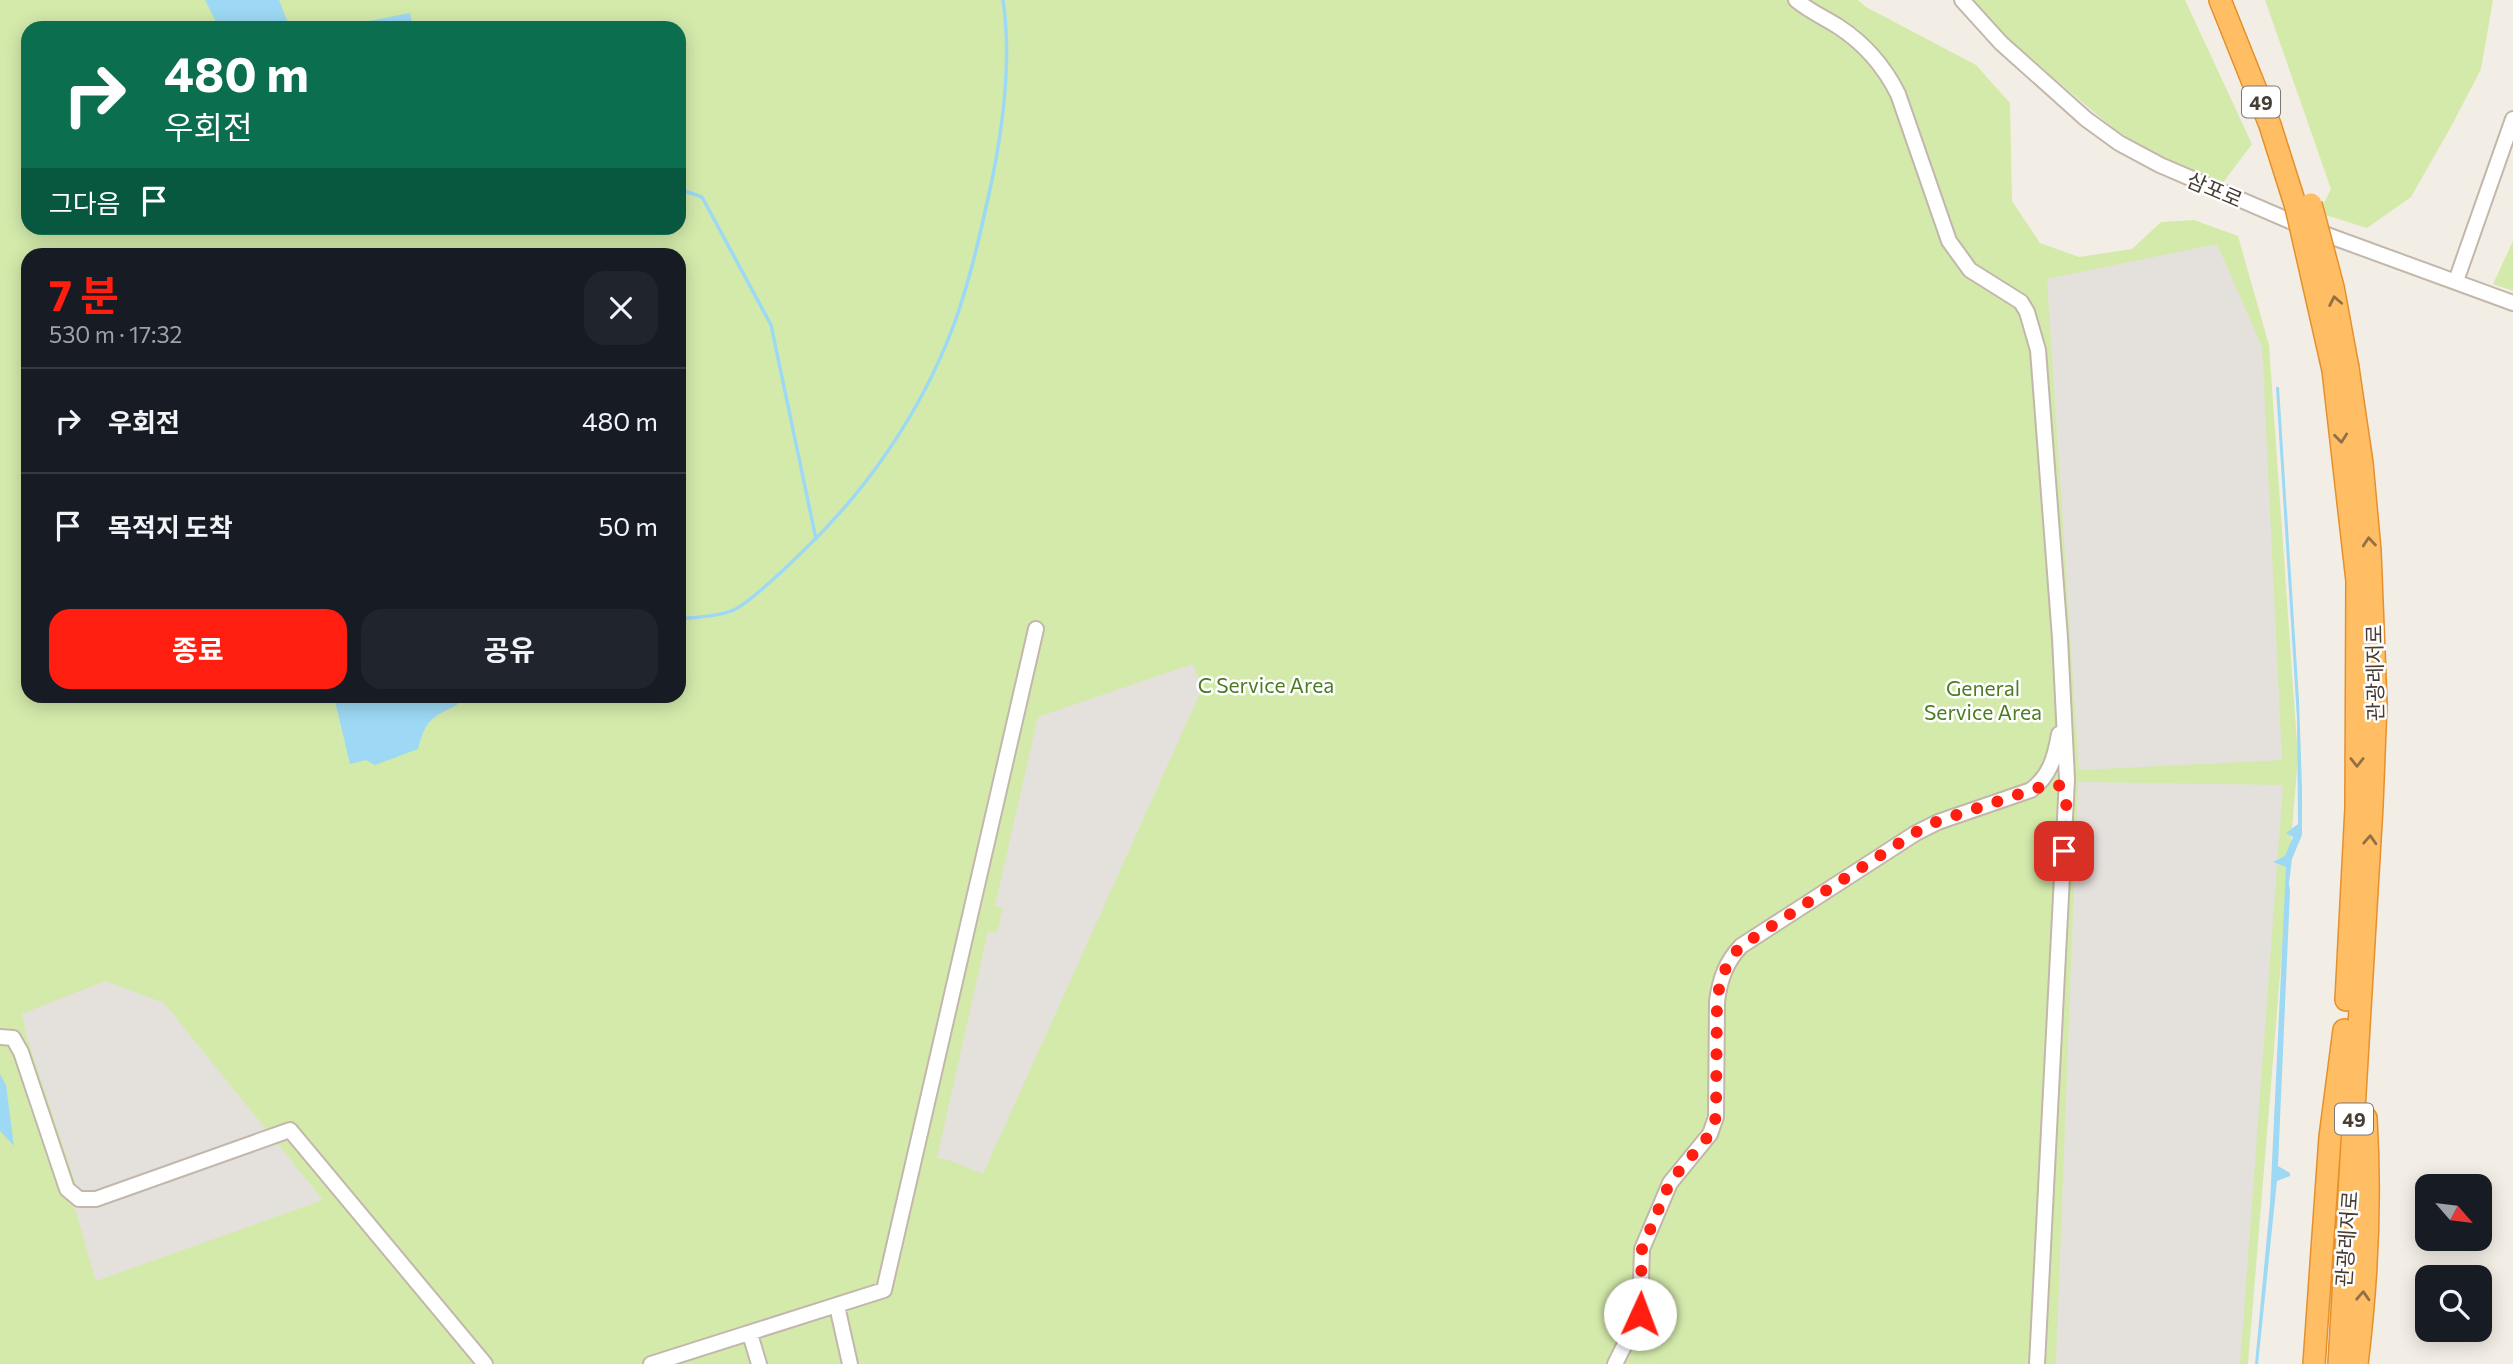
<!DOCTYPE html>
<html lang="ko">
<head>
<meta charset="utf-8">
<style>
	:root { --surface:#171b24; --page:#20242c; --text:#f1f3f6; --muted:#9ea1a6; --line:#363941; --accent:#ff1e10 }
	body { margin:0; font-family:Commissioner,"Noto Sans KR",sans-serif; background:var(--page); color:var(--text); height:100vh; display:flex; flex-direction:column; font-size:26px; white-space:nowrap }
	* { box-sizing:border-box; margin:0 }
	p { font-size:23px; color:var(--muted) }
	.icon { flex:none; width:38px; height:38px; fill:none; stroke:currentColor; stroke-width:2; stroke-linecap:round; stroke-linejoin:round }
	.map { position:relative; flex:1; overflow:hidden }
	.details { position:absolute; left:21px; top:248px; width:665px; height:455px; display:flex; flex-direction:column; background:var(--surface); border-radius:21px; box-shadow:0 4px 18px #0003 }
	.details>* { flex:none }
	.banner { position:absolute; left:21px; top:21px; width:665px; height:214px; border-radius:21px; box-shadow:0 4px 18px #0003; background:#0b6e4f; color:#fff; overflow:hidden }
	.needle { width:46px; rotate:118deg }
	.controls { position:absolute; left:2415px; top:1174px; display:grid; gap:14px }
	.controls a { display:grid; place-items:center; width:77px; height:77px; border-radius:14px; background:var(--surface); box-shadow:0 4px 18px #0003; font-size:35px }
	.pin { position:absolute; display:grid; place-items:center; width:60px; height:60px; color:#fff; margin:-30px; border-radius:14px; box-shadow:0 4px 10px #0006 }
	.me { position:absolute; width:77px; margin:-38px; rotate:2deg; stroke-linejoin:round; filter:drop-shadow(0 0 5px #0008) }
	.turn { display:flex; align-items:center; gap:24px; height:147px; padding:0 28px; font-size:32px }
	.turn .icon { width:91px; height:91px; stroke-width:2.5 }
	.turn b { display:block; font-size:49px; line-height:60px }
	.then { display:flex; align-items:center; height:66px; padding:0 28px; background:#0003; gap:14px; font-size:26px }
	.round { display:grid; place-items:center; flex:none; width:74px; height:74px; border-radius:21px; background:var(--page) }
	.headline { display:flex; align-items:center; justify-content:space-between; height:119px; padding:0 28px }
	h1 { font-size:42px; font-weight:700; line-height:52px; color:var(--accent) }
	.action { display:flex; gap:14px; margin-top:auto; padding:14px 28px }
	.action a { flex:1; height:80px; border-radius:21px; background:var(--accent); color:#fff; font-size:28px; font-weight:700; line-height:80px; text-align:center }
	.action a+a { background:var(--page); color:var(--text) }
	ul { padding:0; list-style:none }
	li { display:flex; align-items:center; gap:21px; height:105px; padding:0 28px; border-top:2px solid var(--line) }
	li div { flex:1 }
	li b { display:block; font-size:26px }
	li em { font-style:normal }
	.map>svg:first-child { display:block }
	.green { fill:#d4eaab; fill-rule:evenodd }
	.parking { fill:#e4e1dd }
	.water { fill:#9dd9f4 }
	.lines { fill:none; stroke-linecap:round; stroke-linejoin:round }
	.stream { stroke:#9dd9f4; stroke-width:3.5 }
	.minor-casing { stroke:#c2b7aa; stroke-width:18 }
	.highway-casing { stroke:#e6902c; stroke-width:24 }
	.minor { stroke:#fff; stroke-width:14 }
	.highway { stroke:#ffbd64; stroke-width:21 }
	.highway-bridge-casing { stroke:#e6902c; stroke-width:24; stroke-linecap:butt }
	.highway-bridge { stroke:#ffbd64; stroke-width:21 }
	.oneway { stroke:#907047 }
	.route { stroke:#ff1e10; stroke-width:12; stroke-dasharray:0 21.6 }
	.labels { text-anchor:middle; dominant-baseline:central; stroke-width:5; stroke-linejoin:round; paint-order:stroke }
	.shield { fill:#fff; stroke:#7e7771; stroke-width:2 }
	.shield-label { font-size:19px; font-weight:bold; fill:#463d34 }
	.street-label { font-size:21px; fill:#463d34; stroke:#fff }
	.park-label { font-size:21px; fill:#4d7b24; stroke:#fff }
</style>
</head>
<body>
<div class="map">
<svg width="2513" height="1364" viewBox="0 0 2513 1364">
	<rect width="100%" height="100%" fill="#f3eee5"/>
	<path class="green" d="M0,0H1858L1866,7L1976,65L2010,103L2012,201L2040,243L2079,257L2132,249L2161,222L2194,220L2238,236L2269,345L2298,757L2248,1364H0ZM28,28H679V228H28ZM28,256H679V696H28Z
		M1972,0H2185L2252,144L2222,184L2164,159L2114,129L1999,32Z
		M2265,0H2493L2481,69L2452,125L2411,197L2367,228L2319,213L2331,189Z
		M2513,241V291L2493,284Z"/>
	<path class="parking" d="M2217,244L2262,347L2282,760L2079,770L2047,279Z
		M1193,664L1198,678L1205,682L983,1174L946,1159L937,1158L988,931L997,933L1003,908L995,906L1038,717Z
		M2078,782L2283,785L2240,1364H2056Z
		M105,981L164,1003L323,1200L96,1281L75,1208V1181L27,1037L22,1014Z"/>
	<path class="water" d="M205,0H279L290,28H219Z
		M410,13L413,28H334Z
		M2276,387H2279L2299,700L2302,787V835L2292,859L2289,883L2290,891L2278,1166L2290,1173V1176L2277,1181L2258,1364H2255L2270,1204L2286,867L2273,862L2285,856L2293,837L2286,833L2298,824L2297,718Z
		M334,697V696L461,697L457,705C430,718 426,720 418,749L375,765L366,760L350,764Z
		M0,1074L6,1085L14,1146L0,1131Z"/>
	<g class="lines">
		<path class="stream" d="M679,189L702,197L771,325L816,539
			M679,619C696,617 716,617 731,611C745,607 788,566 800,554C866,492 921,412 953,327C969,284 979,239 989,194C1002,135 1012,61 1003,0"/>
		<defs>
			<path id="minor" d="M1796,0C1809,11 1825,18 1839,27C1865,44 1884,66 1898,94L1949,241L1970,270L2021,302L2027,312L2038,350L2060,638L2067,779L2037,1364
				M1962,0L2001,43L2086,119L2119,143L2160,165L2297,224L2513,303
				M2456,281L2513,119
				M0,1037L13,1038L21,1052L67,1189L79,1199H96L290,1130L485,1364
				M837,1306L850,1364
				M750,1334L759,1364
				M651,1364L884,1290L1036,629
				M1615,1364L1640,1314L1642,1249L1670,1183L1710,1134L1716,1117L1717,1001C1720,979 1726,962 1741,946L1916,833L1938,822L2031,790C2050,776 2055,757 2059,734"/>
			<path id="highway" d="M2220,0L2270,125L2296,207
				M2333,370L2357,581L2356,808L2346,1000
				M2314,1364L2330,1137L2344,1030
				M2339,1364L2372,806L2376,703L2370,551L2362,463L2348,368
				M2357,1364C2367,1283 2371,1199 2366,1118"/>
		</defs>
		<use href="#minor" class="minor-casing"/>
		<use href="#highway" class="highway-casing"/>
		<use href="#minor" class="minor"/>
		<use href="#highway" class="highway"/>
		<defs>
			<path id="highway-bridge" d="M2311,204L2333,287L2348,368
				M2296,207L2333,370"/>
		</defs>
		<use href="#highway-bridge" class="highway-bridge-casing"/>
		<use href="#highway-bridge" class="highway-bridge"/>
	</g>
	<defs><path id="oneway-chevron" d="M-2-3.5L2.5 0L-2 3.5" fill="none" stroke-width="1.6" stroke-linecap="round" stroke-linejoin="round" transform="scale(1.75)"/></defs>
	<g class="oneway">
		<use href="#oneway-chevron" transform="translate(2335 301) rotate(-101)"/>
		<use href="#oneway-chevron" transform="translate(2341 438) rotate(84)"/>
		<use href="#oneway-chevron" transform="translate(2369 542) rotate(-95)"/>
		<use href="#oneway-chevron" transform="translate(2357 762) rotate(90)"/>
		<use href="#oneway-chevron" transform="translate(2370 840) rotate(-87)"/>
		<use href="#oneway-chevron" transform="translate(2363 1296) rotate(-87)"/>
	</g>
	<g class="lines">
		<path class="route" d="M1640,1314L1642,1249L1670,1182L1710,1134L1716,1117L1717,1001C1720,979 1726,962 1741,946L1916,832L1938,821L2050,784C2055,784 2058,784 2061,787C2071,796 2064,838 2064,851"/>
	</g>
	<g class="labels">
		<g class="shield">
			<rect x="2242" y="86.5" width="38" height="31" rx="5"/>
			<rect x="2335" y="1103.5" width="38" height="31" rx="5"/>
		</g>
		<g class="shield-label">
			<text x="2261" y="102">49</text>
			<text x="2354" y="1119">49</text>
		</g>
		<g class="street-label">
			<text transform="translate(2215 189) rotate(23)">삼포로</text>
			<text transform="translate(2374 673) rotate(-91)">관광레저로</text>
			<text transform="translate(2346 1239) rotate(-86)">관광레저로</text>
		</g>
		<g class="park-label">
			<text x="1266" y="684">C Service Area</text>
			<text x="1983" y="687">General<tspan x="1983" dy="24">Service Area</tspan></text>
		</g>
	</g>
</svg>
<div class="controls">
<a><svg class="needle" viewBox="-14 -14 28 28"><path d="M0-13l5 13h-10z" fill="#e53935"/><path d="M0 13l5-13h-10z" fill="#9ea1a6"/></svg></a>
<a><svg class="icon" aria-label="search" viewBox="0 0 24 24"><circle cx="10" cy="10" r="6"/><path d="M15 15l6 6"/></svg></a>
</div>
<div class="pin" style="left:2064px;top:851px;background:#d93025"><svg class="icon" aria-label="arrive" viewBox="0 0 24 24"><path d="M6 21V4h12l-3 4 3 4H6"/></svg></div>
<svg class="me" style="left:1640px;top:1314px" viewBox="-20 -20 40 40"><circle r="19" fill="#fff"/><path d="M0-13L10 11 0 6-10 11z" fill="#ff1e10"/></svg>
<div class="banner">
<div class="turn"><svg class="icon" aria-label="right" viewBox="0 0 24 24"><path d="M7 20v-9h11M14 6l5 5-5 5"/></svg><div><b>480 m</b>우회전</div></div>
<div class="then">그다음<svg class="icon" aria-label="arrive" viewBox="0 0 24 24"><path d="M6 21V4h12l-3 4 3 4H6"/></svg></div>
</div>
<section class="details">
<div class="headline"><div><h1>7 분</h1><p>530 m · 17:32</p></div><a class="round"><svg class="icon" aria-label="close" viewBox="0 0 24 24"><path d="M6 6l12 12M18 6L6 18"/></svg></a></div>
<ul>
<li><svg class="icon" aria-label="right" viewBox="0 0 24 24"><path d="M7 20v-9h11M14 6l5 5-5 5"/></svg><div><b>우회전</b></div><em>480 m</em></li>
<li><svg class="icon" aria-label="arrive" viewBox="0 0 24 24"><path d="M6 21V4h12l-3 4 3 4H6"/></svg><div><b>목적지 도착</b></div><em>50 m</em></li>
</ul>
<div class="action"><a>종료</a><a>공유</a></div>
</section>
</div>
</body>
</html>
